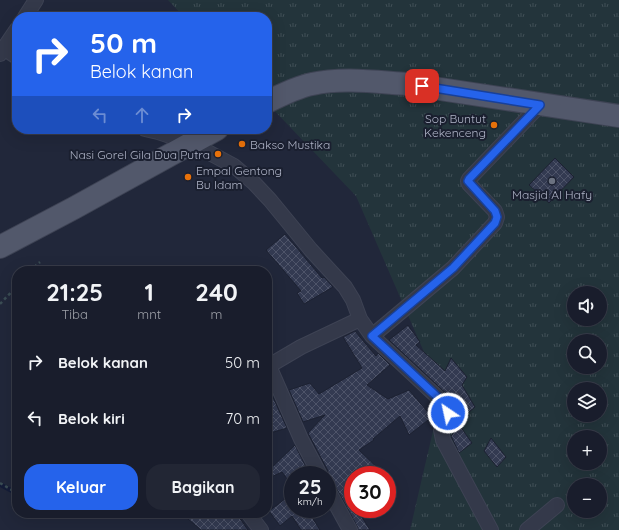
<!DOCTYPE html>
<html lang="id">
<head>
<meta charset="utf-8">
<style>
	:root { --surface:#191d2c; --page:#222634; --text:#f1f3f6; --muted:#9fa2a9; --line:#373b48; --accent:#2563eb }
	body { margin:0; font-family:Quicksand,sans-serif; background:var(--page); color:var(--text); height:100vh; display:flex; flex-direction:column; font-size:15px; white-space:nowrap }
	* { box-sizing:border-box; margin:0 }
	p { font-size:13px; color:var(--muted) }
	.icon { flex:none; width:22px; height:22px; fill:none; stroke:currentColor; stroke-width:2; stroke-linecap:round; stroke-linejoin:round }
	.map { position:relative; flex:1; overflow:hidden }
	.side { position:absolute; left:12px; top:266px; width:260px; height:252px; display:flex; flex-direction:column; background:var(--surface); border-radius:16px; box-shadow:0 4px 16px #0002,0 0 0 1px var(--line) }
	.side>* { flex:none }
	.top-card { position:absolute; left:12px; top:12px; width:260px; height:122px; border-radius:16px; box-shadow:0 4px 16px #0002,0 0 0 1px var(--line); background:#2563eb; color:#fff; overflow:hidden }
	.controls { position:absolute; left:567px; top:286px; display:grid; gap:8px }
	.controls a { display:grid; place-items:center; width:40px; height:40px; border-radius:50%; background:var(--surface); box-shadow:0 4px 16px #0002,0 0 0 1px var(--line); font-size:20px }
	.speed { position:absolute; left:284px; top:466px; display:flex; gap:8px; font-size:20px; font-weight:700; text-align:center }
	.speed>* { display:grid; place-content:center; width:52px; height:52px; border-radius:50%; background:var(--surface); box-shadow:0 4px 16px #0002,0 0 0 1px var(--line); line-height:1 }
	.speed small { font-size:10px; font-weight:400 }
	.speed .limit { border:6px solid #d22; background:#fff; color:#111 }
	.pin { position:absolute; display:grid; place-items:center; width:34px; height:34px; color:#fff; margin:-17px; border-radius:8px; box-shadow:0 2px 6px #0006 }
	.me { position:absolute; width:44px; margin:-22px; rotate:326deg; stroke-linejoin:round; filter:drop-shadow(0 0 3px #0008) }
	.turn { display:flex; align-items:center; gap:14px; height:84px; padding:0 12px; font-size:18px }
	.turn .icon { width:52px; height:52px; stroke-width:2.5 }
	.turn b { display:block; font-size:28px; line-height:34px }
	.lanes { display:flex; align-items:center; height:38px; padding:0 12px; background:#0003; justify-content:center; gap:20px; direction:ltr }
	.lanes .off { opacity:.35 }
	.eta { display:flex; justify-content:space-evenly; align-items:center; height:68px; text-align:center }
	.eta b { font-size:24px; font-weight:800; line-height:28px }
	.primary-button { display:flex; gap:8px; margin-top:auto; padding:8px 12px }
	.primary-button a { flex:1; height:46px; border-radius:16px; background:var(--accent); color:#fff; font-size:16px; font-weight:800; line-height:46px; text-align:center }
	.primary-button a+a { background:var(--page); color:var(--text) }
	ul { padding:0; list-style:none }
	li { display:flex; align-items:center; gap:12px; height:56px; padding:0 12px }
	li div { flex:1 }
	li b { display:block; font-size:15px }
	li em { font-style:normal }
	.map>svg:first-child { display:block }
	.grass { fill:url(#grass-tufts); fill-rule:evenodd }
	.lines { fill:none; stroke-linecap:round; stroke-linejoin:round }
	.stream { stroke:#141c38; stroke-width:4.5 }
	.building { fill:url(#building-cross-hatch); stroke:#1c2131 }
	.street-casing { stroke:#3e4354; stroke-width:16 }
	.primary-casing { stroke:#3e4354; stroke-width:24 }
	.path { stroke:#3b4d54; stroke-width:2.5; stroke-dasharray:3 3; stroke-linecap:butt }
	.street { stroke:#34394a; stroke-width:14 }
	.primary { stroke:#52586b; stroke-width:22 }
	.route-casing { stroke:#184099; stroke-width:10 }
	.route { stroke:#2563eb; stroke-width:7 }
	.food-dot { fill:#e8710a; stroke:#1a1f2f; stroke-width:1.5 }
	.worship-dot { fill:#6b7280; stroke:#1a1f2f; stroke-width:1.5 }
	.labels { text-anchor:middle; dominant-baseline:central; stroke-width:4; stroke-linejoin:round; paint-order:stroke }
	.poi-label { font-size:12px; fill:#afb4c7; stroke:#1a1f2f; text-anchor:end }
</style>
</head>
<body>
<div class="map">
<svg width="619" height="530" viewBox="0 0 619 530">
	<defs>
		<pattern id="grass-tufts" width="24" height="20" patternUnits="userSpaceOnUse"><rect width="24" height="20" fill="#23343b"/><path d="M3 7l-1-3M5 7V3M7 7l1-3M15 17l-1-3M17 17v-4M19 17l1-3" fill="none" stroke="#404f56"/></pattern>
		<pattern id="building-cross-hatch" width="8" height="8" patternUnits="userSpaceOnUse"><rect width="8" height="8" fill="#333a51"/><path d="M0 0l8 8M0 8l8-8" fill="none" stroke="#4e5469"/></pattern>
	</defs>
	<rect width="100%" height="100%" fill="#21273a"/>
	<path class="grass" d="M168,0H619V530H410L439,405L445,371L424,352L356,196L267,103V17H184ZM574,293H600V319H574ZM574,341H600V367H574ZM574,389H600V415H574ZM574,437H600V463H574ZM574,485H600V511H574Z"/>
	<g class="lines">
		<path class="stream" d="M1,485L14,492"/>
	</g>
	<path class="building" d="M555,158L574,177L549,203L529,185Z
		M285,234L322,278L324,277L333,287L304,304L297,293L301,291L266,250Z
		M408,325L420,342L416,345L445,371L451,358L467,377L462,385L475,407L462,418L452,399L389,340Z
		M355,331L376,356L378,353L390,365L367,385L388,399L409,390L432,417L409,435L400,416L373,439L374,440L359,450L385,475H353V509H357L370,530H358L357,526L334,484L331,481L327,480L328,476V471L308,433L325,415L303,422L289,390L310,383L319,394L362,368L343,337Z
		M272,395L287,428L267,434V397Z
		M460,426L472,443L459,453L451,436Z
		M491,438L506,457L497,467L484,451Z
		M295,445L307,469L300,475H293V481L290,483L282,472L267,479V472Z
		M293,493V509H307L320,530H301L292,516L280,526L269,511Z
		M181,513H236L248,530H201Z"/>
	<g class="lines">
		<defs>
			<path id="street" d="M25,17L36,0
				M5,49L17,57
				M0,54L17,29
				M145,129L158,132L191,143L234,166L254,183L270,200L311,250L345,287L353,300L360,319L301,347L267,367
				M360,319L372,336L453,268L495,223L497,217L495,211L469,184L468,181L469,179L540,105
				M372,336L446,405L448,413L441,430L443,440L491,530
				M269,366L301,439L320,475
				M327,488L350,530
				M248,513L261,530
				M527,530L557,505"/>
			<path id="primary" d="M267,102C281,95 297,87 312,84C342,77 377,82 407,84L619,116
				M0,247L74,208L217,129"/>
		</defs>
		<use href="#street" class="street-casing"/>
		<use href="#primary" class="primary-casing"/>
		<path class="path" d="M30,271L40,262
			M0,304L17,286
			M0,483L17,493"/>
		<use href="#street" class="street"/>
		<use href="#primary" class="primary"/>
	</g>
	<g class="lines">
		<defs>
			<path id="route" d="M422,86L540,105L469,179L468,181L495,211L497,217L495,223L453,268L372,336L446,405L448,413"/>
		</defs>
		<use href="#route" class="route-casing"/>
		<use href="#route" class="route"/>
	</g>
	<g class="food-dot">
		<circle cx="494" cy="125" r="4"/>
		<circle cx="242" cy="144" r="4"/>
		<circle cx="218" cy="154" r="4"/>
		<circle cx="188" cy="177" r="4"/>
	</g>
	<circle class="worship-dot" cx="552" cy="181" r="4"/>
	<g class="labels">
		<g class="poi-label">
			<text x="486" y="118">Sop Buntut<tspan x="486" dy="14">Kekenceng</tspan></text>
			<text x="250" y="144" text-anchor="start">Bakso Mustika</text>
			<text x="210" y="154">Nasi Gorel Gila Dua Putra</text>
			<text x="196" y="170" text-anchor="start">Empal Gentong<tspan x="196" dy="14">Bu Idam</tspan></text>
			<text x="552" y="194" text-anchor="middle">Masjid Al Hafy</text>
		</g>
	</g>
</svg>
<div class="controls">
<a><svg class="icon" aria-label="sound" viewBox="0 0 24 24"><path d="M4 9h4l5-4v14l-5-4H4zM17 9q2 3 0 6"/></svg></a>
<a><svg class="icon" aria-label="search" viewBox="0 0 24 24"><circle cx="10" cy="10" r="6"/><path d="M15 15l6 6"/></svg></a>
<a><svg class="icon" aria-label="layers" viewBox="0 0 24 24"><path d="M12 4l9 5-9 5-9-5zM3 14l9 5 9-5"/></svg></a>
<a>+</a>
<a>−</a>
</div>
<div class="speed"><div>25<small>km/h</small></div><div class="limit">30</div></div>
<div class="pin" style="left:422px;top:86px;background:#d93025"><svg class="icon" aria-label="arrive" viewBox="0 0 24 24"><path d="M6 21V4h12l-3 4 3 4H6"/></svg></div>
<svg class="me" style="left:448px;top:413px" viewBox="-20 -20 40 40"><circle r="17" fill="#2563eb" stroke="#fff" stroke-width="3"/><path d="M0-11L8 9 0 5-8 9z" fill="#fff"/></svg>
<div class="top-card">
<div class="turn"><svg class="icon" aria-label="right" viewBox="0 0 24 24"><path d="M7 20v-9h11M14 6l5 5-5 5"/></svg><div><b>50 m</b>Belok kanan</div></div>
<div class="lanes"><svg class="icon off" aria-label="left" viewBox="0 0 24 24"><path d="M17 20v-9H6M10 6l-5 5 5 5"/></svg><svg class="icon off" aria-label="ahead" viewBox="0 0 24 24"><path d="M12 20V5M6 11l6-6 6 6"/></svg><svg class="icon" aria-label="right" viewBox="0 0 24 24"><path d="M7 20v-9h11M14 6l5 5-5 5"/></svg></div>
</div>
<section class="side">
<div class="eta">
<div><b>21:25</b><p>Tiba</p></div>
<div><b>1</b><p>mnt</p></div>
<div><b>240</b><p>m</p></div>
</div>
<ul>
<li><svg class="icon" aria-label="right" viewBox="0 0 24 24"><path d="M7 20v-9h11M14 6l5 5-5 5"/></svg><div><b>Belok kanan</b></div><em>50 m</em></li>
<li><svg class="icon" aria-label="left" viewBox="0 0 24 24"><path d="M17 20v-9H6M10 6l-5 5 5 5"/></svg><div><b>Belok kiri</b></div><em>70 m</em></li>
</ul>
<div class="primary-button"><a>Keluar</a><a>Bagikan</a></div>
</section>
</div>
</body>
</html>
